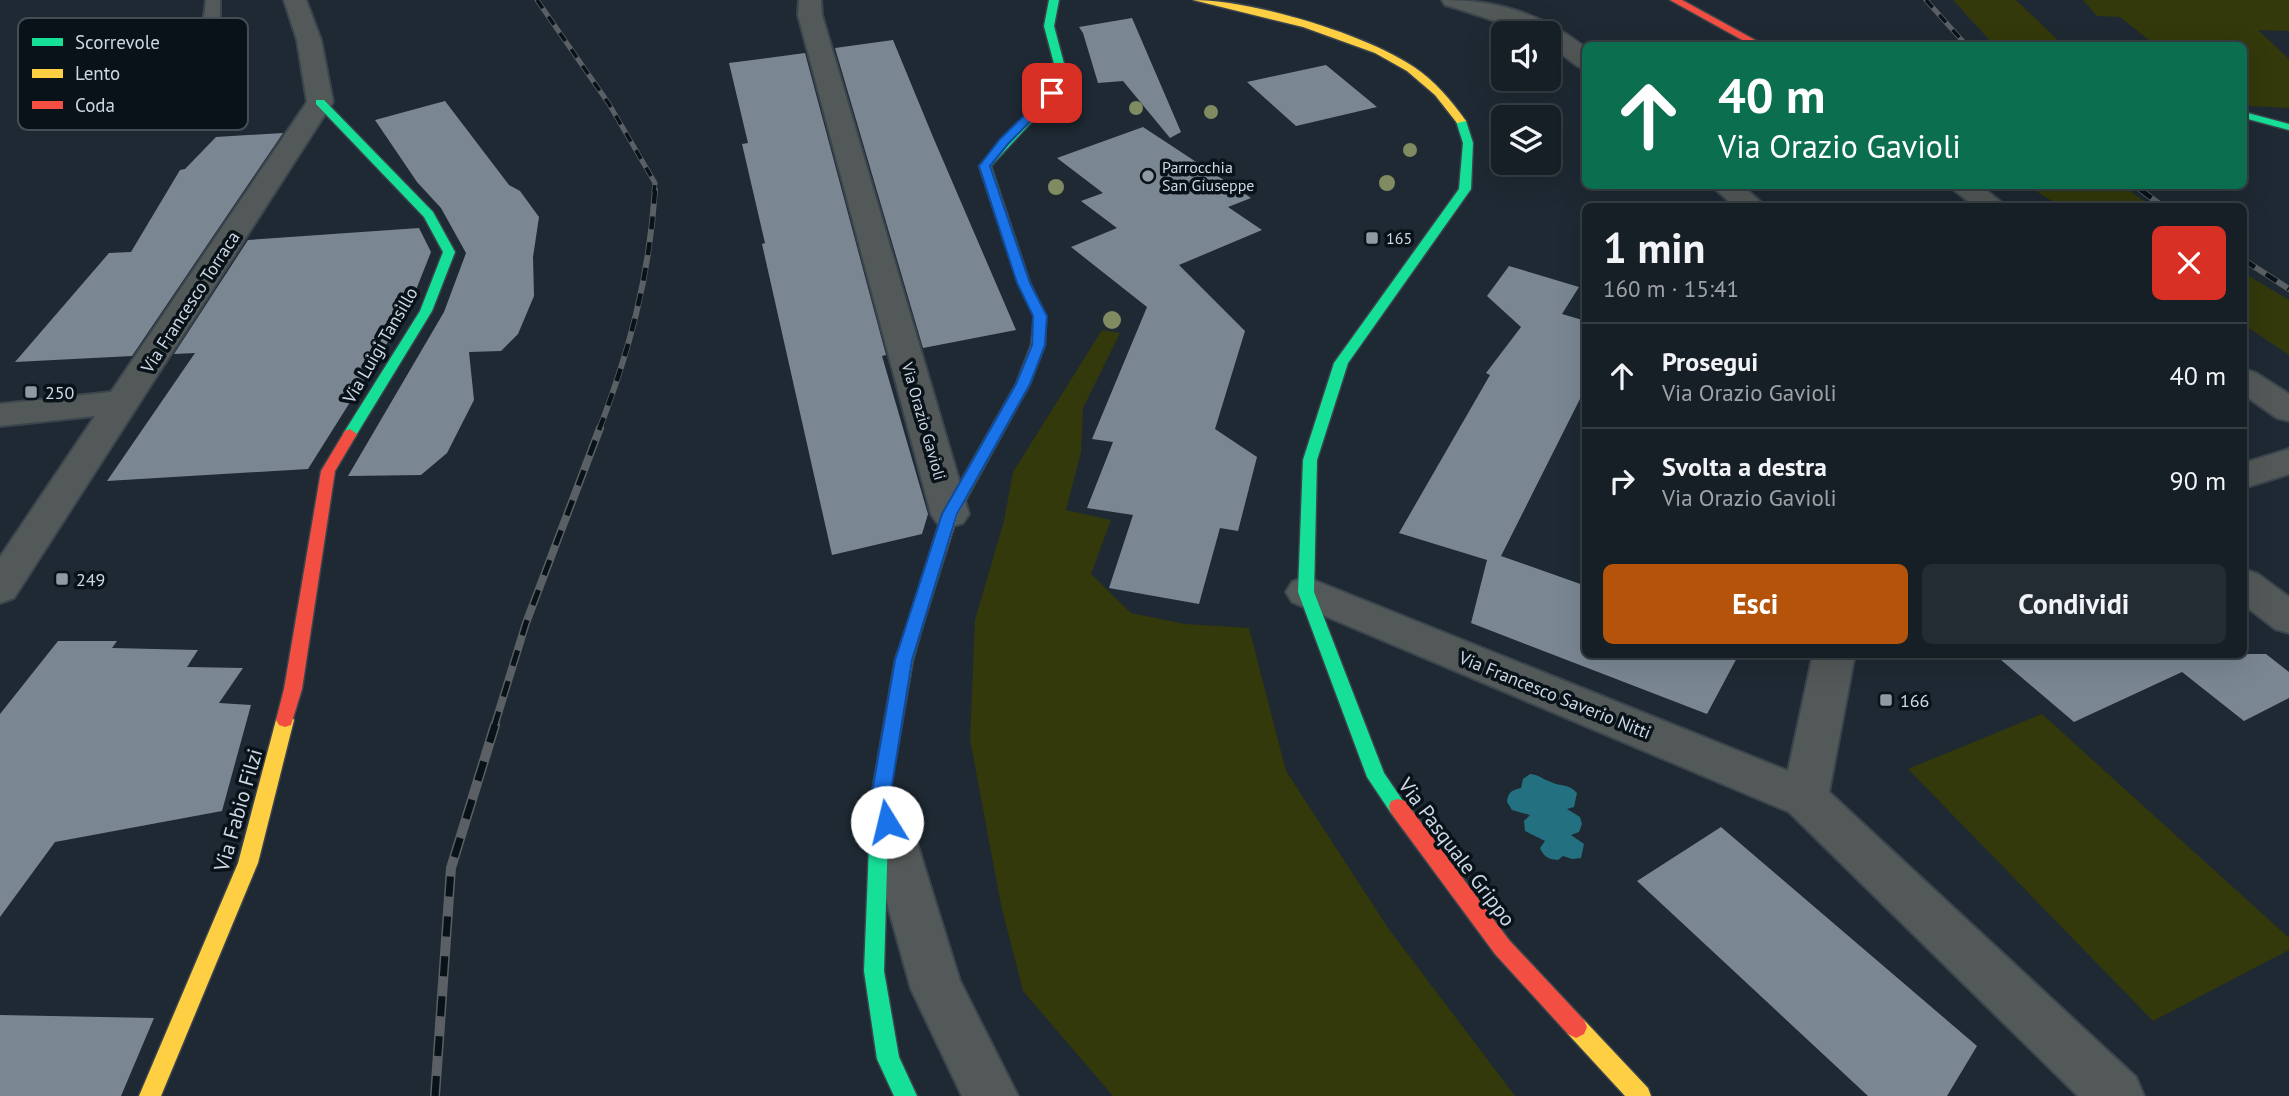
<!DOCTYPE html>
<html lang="it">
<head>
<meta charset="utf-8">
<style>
	:root { --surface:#161f26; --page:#232c32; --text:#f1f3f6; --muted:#9ea2a7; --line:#353d43; --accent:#b45309 }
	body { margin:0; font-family:"PT Sans",sans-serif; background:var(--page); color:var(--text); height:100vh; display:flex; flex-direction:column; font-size:26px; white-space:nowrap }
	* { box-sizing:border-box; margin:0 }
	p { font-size:23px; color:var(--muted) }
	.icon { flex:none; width:38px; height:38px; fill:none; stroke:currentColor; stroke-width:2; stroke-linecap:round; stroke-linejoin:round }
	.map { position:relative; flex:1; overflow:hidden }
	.sheet { position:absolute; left:1582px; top:203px; width:665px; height:455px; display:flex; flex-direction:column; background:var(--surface); border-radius:10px; box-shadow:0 7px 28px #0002,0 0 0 2px var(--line) }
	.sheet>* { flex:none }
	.hud { position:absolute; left:1582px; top:42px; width:665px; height:147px; border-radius:10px; box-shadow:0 7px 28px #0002,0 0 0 2px var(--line); background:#0b6e4f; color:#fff; overflow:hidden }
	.controls { position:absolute; left:1491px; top:21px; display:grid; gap:14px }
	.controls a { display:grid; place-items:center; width:70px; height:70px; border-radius:10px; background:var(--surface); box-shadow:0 7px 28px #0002,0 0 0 2px var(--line); font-size:35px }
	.pin { position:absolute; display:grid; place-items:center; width:60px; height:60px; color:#fff; margin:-30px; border-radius:14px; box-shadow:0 4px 10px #0006 }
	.me { position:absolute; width:77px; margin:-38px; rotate:351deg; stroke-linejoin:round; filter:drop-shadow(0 0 5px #0008) }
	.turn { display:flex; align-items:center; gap:24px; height:147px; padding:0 21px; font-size:32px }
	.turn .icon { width:91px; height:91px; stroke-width:2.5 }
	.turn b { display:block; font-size:49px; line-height:60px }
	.round { display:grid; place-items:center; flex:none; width:74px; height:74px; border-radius:10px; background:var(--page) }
	.headline { display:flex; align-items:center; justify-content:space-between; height:119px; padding:0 21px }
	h1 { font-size:42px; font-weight:700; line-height:52px }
	.action { display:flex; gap:14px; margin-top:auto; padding:14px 21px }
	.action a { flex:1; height:80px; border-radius:10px; background:var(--accent); color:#fff; font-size:28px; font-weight:700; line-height:80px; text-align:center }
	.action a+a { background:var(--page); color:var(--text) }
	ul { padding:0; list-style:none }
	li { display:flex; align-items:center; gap:21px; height:105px; padding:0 21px; border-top:2px solid var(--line) }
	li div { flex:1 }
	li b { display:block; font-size:26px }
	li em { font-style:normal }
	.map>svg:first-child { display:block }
	.green { fill:#33390a }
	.water { fill:#237180 }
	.building { fill:#7a8793 }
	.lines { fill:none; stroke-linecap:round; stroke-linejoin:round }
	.lane-casing { stroke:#3b454d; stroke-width:4 }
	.street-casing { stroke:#3b454d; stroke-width:4 }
	.fast-casing { stroke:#3b454d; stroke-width:3 }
	.slow-casing { stroke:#3b454d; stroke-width:3 }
	.jam-casing { stroke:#3b454d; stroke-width:3 }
	.lane { fill:#535958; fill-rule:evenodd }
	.street { fill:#535958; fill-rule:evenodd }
	.fast { fill:#16e098; fill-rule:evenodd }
	.slow { fill:#ffcf43; fill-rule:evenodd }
	.jam { fill:#f24e42; fill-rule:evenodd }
	.rail-far3-casing { stroke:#5a6064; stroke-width:5 }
	.rail-far2-casing { stroke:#5a6064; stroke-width:6 }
	.rail-far1-casing { stroke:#5a6064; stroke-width:8 }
	.rail-casing { stroke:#5a6064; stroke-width:10 }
	.rail-far3 { stroke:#091219; stroke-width:3.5; stroke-dasharray:10; stroke-linecap:butt }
	.rail-far2 { stroke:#091219; stroke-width:4.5; stroke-dasharray:13; stroke-linecap:butt }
	.rail-far1 { stroke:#091219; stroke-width:5; stroke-dasharray:16; stroke-linecap:butt }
	.rail { stroke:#091219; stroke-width:7; stroke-dasharray:20; stroke-linecap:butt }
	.tree { fill:#808b61 }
	.route { fill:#1a73e8; stroke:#114b97; stroke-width:2 }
	.poi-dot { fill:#8e9ba5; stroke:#091219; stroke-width:2.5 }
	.labels { text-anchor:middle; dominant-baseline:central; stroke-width:7; stroke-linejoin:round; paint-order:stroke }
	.far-poi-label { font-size:16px; fill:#cbd8e3; stroke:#091219; text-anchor:start }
	.far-street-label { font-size:16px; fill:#cbd8e3; stroke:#091219 }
	.street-label { font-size:18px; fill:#cbd8e3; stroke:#091219 }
	.poi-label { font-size:18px; fill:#cbd8e3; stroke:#091219; text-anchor:start }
	.near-street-label { font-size:21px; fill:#cbd8e3; stroke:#091219 }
	.key { fill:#091219; stroke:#434d56; stroke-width:2 }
	.key-label { font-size:19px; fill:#cbd8e3 }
</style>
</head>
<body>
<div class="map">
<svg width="2289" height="1096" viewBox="0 0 2289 1096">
	<rect width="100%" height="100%" fill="#1e2933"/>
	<path class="green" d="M1953,0H2016L2063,45H1994Z
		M2083,0H2289V31L2258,30L2289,59V108L2250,106L2244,100V46L2155,45L2120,17L2097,16Z
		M2028,186H2123L2151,206H2060Z
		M2244,273L2289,300V355L2244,325Z
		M1102,330L1120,333L1083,408L1081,452L1066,510L1111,520L1091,574L1131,613L1185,624L1249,628L1286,771L1388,928L1515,1096H1113L1023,991L1001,905L970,739L975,620L1004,521L1013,472Z
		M2042,714L2289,938V950L2153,1021L1908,769Z"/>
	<path class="water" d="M1530,774C1540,775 1542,779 1551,782C1561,787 1568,783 1577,793L1574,807L1567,809L1580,817L1582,824L1579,832L1571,835L1584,844L1581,858L1572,859L1563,856L1558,860C1548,859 1544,857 1540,848L1545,841L1525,831L1524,821L1530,815L1512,810L1507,802C1508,792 1512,790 1521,788L1523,779Z"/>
	<path class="building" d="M1132,18L1181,132L1170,138L1123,81L1098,83L1083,33L1079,27Z
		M893,40L933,137L1016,330L923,348L835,48Z
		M805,53L886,355L882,356L928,514L922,534L832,555L762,244L765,243L742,144L748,143L729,63Z
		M1326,65L1377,107L1296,126L1247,82Z
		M445,101L509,185L520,191L539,217L533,257L534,296L518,334L501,351L469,352L474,400L447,453L421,475L348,476L444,312L466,253L441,208L417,182L375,120Z
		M1143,127L1251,198L1228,207L1262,230L1179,265L1245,331L1215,429L1257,457L1238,531L1220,528L1199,604L1109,588L1133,515L1087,508L1113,442L1092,439L1147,307L1071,247L1117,228L1081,201L1103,193L1057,158Z
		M283,133L132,356L15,362L109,253L131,252L180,170L185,169L216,137Z
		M419,228L431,252L408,310L308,469L107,481L195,353L174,354L248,240Z
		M1509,266L1579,287L1562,314L1586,321V387L1501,556L1586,586V654H1739L1707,714L1471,623L1487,560L1399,533L1490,375L1486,373L1521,327L1487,296Z
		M58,641H117L112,648L198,650L187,667L243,668L219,703L251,705L222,811L55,842L0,917V714Z
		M1994,654H2266L2289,672V698L2244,721L2182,672L2074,722Z
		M1721,827L1977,1046L1947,1096H1868L1637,881Z
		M0,1015L154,1018L121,1096H0Z"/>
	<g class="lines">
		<defs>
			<path id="lane" d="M206,0H220C220,10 221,23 216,32C183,100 101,75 54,43C45,38 34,32 28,24L30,21C59,14 105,94 174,57C199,44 204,27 206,0Z"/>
			<path id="street" d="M284,0H306L321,40L333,102L14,598L0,603V557L95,416L0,426V404L111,392L307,102L297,40Z
				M799,0H821L822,15L969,514L963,523L950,527L937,523L931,514L798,15Z
				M1442,0C1497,0 1541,13 1586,48V68L1577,66L1549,44V33C1520,33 1476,13 1445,5Z
				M1712,186H1743L1765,206H1734Z
				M1949,186H1981L2006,206H1974Z
				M2244,369L2256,373L2289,394V421L2277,418L2244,395Z
				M2289,449V474L2244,488V463Z
				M2244,569L2258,574L2289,597V633L2275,629L2244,605Z
				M1306,577L1788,771L1813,654H1855L1829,792L2136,1077L2144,1096H2078L1789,812L1292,602L1286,592L1292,582Z
				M886,797L902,803L909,817L960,981L1018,1096H962L911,989L863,817L870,803Z"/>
			<path id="fast" d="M1049,0H1059L1054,26L1067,75L1050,102L991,166L1015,238L1009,242L1003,238L979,166L1042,98L1057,75L1044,26Z
				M316,100H324L433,212L455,252L432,311L355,437L350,439L343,434L420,311L443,252L424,217L316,104Z
				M2244,112L2289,124V130L2244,118Z
				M1461,118L1466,121L1473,143L1471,189L1348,363L1317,460L1314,592L1384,773L1407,807L1405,813L1398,815L1391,813L1367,777L1298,592L1303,460L1334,363L1459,189L1463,143L1456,121Z
				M914,622L920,623L922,628L913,660L889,798L884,971L899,1057L917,1096H894L877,1059L864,971L871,798L895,660L906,628L908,623Z"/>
			<path id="slow" d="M1193,0C1252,0 1365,34 1414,67C1435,81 1451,100 1466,121L1457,123L1435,95L1407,71L1375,53L1303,27Z
				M1009,234L1015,238L1030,283L1046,316L1045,345L1030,384L958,514L922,628L920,633H908L906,628L942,514L1016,384L1031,345L1034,316L1018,283L1003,238Z
				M285,713L291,715L294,720L258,863L161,1096H139L238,863L276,720L279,715Z
				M1576,1016L1584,1020L1648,1088L1651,1096H1625L1568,1034L1565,1027L1568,1020Z"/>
			<path id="jam" d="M1670,0H1682L1766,46H1753Z
				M350,429L357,434L335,471L302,689L291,725L285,727L279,725L276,720L284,689L321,471L345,431Z
				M1398,799L1405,801L1509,940L1584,1020L1587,1027L1584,1034L1576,1038L1568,1034L1495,954L1391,813L1389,807L1391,801Z"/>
		</defs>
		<use href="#lane" class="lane-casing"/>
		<use href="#street" class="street-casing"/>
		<use href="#fast" class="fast-casing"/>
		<use href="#slow" class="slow-casing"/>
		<use href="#jam" class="jam-casing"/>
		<use href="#lane" class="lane"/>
		<use href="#street" class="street"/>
		<use href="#fast" class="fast"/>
		<use href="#slow" class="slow"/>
		<use href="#jam" class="jam"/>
		<defs>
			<path id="rail-far3" d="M537,0L609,104L655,183L654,192
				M1926,0L1967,46
				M2135,186L2143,192"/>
			<path id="rail-far2" d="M2141,190L2162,206
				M2244,260L2289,289
				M599,430C630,349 649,278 655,190"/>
			<path id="rail-far1" d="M494,727L526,623L600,428"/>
			<path id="rail" d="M435,1096L451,868L495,725"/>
		</defs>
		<use href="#rail-far3" class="rail-far3-casing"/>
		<use href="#rail-far2" class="rail-far2-casing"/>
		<use href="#rail-far1" class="rail-far1-casing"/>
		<use href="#rail" class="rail-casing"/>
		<use href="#rail-far3" class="rail-far3"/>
		<use href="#rail-far2" class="rail-far2"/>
		<use href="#rail-far1" class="rail-far1"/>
		<use href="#rail" class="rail"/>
	</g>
	<g class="tree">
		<circle cx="1136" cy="108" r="7"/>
		<circle cx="1211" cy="112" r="7"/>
		<circle cx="1410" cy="150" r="7"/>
		<circle cx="1387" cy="183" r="8"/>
		<circle cx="1056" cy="187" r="8"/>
		<circle cx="1112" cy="320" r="9"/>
	</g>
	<path class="route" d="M1049,91L1058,93L1008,144L990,166L1030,283L1047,316L1045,345L1030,384L957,514L912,660L890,798L897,822L894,828H881L871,798L895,660L942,514L1016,384L1032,345L1033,316L1017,283L979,166L1000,139Z"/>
	<g class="poi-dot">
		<circle cx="1148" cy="176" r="7"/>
		<rect x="1365" y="231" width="14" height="14" rx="3.5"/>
		<rect x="24" y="385" width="14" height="14" rx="3.5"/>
		<rect x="55" y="572" width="14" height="14" rx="3.5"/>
		<rect x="1879" y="693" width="14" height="14" rx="3.5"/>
	</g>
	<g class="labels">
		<g class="far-poi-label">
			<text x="1162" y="167">Parrocchia<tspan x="1162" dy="18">San Giuseppe</tspan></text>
			<text x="1386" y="238">165</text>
		</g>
		<g class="far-street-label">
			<text transform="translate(924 421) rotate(74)">Via Orazio Gavioli</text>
		</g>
		<g class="street-label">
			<text transform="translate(190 302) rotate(-57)">Via Francesco Torraca</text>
			<text transform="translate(380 345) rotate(-60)">Via Luigi Tansillo</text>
			<text transform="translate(1555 695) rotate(22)">Via Francesco Saverio Nitti</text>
		</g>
		<g class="poi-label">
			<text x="45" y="392">250</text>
			<text x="76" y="579">249</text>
			<text x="1900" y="700">166</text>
		</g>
		<g class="near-street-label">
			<text transform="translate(238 810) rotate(-74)">Via Fabio Filzi</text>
			<text transform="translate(1457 852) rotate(53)">Via Pasquale Grippo</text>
		</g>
	</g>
	<rect x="18" y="18" width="230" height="112" rx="10" class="key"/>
	<rect x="32" y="38" width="31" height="8" fill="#16e098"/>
	<rect x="32" y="69" width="31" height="9" fill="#ffcf43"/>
	<rect x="32" y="101" width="31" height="8" fill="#f24e42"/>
	<g class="key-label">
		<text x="75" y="49">Scorrevole</text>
		<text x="75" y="80">Lento</text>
		<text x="75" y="112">Coda</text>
	</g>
</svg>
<div class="controls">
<a><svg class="icon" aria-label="sound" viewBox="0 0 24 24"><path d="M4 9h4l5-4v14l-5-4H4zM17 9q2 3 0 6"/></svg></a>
<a><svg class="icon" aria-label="layers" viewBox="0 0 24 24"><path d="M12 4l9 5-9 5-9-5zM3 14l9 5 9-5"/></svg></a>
</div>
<div class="pin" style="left:1052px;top:93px;background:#d93025"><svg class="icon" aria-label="arrive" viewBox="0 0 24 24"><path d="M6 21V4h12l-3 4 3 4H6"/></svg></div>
<svg class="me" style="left:887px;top:822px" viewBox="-20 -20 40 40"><circle r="19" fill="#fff"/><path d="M0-13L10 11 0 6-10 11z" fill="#1a73e8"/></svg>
<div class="hud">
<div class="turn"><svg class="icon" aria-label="ahead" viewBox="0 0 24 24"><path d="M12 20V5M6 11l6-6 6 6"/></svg><div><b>40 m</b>Via Orazio Gavioli</div></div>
</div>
<section class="sheet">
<div class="headline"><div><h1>1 min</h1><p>160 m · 15:41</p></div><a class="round" style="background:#d93025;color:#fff"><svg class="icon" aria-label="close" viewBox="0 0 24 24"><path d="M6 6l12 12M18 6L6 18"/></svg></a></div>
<ul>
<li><svg class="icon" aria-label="ahead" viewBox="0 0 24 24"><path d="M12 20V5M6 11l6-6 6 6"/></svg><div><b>Prosegui</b><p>Via Orazio Gavioli</p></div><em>40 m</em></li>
<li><svg class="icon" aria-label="right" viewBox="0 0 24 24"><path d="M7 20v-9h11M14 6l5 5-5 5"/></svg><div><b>Svolta a destra</b><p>Via Orazio Gavioli</p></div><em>90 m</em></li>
</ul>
<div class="action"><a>Esci</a><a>Condividi</a></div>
</section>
</div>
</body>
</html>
